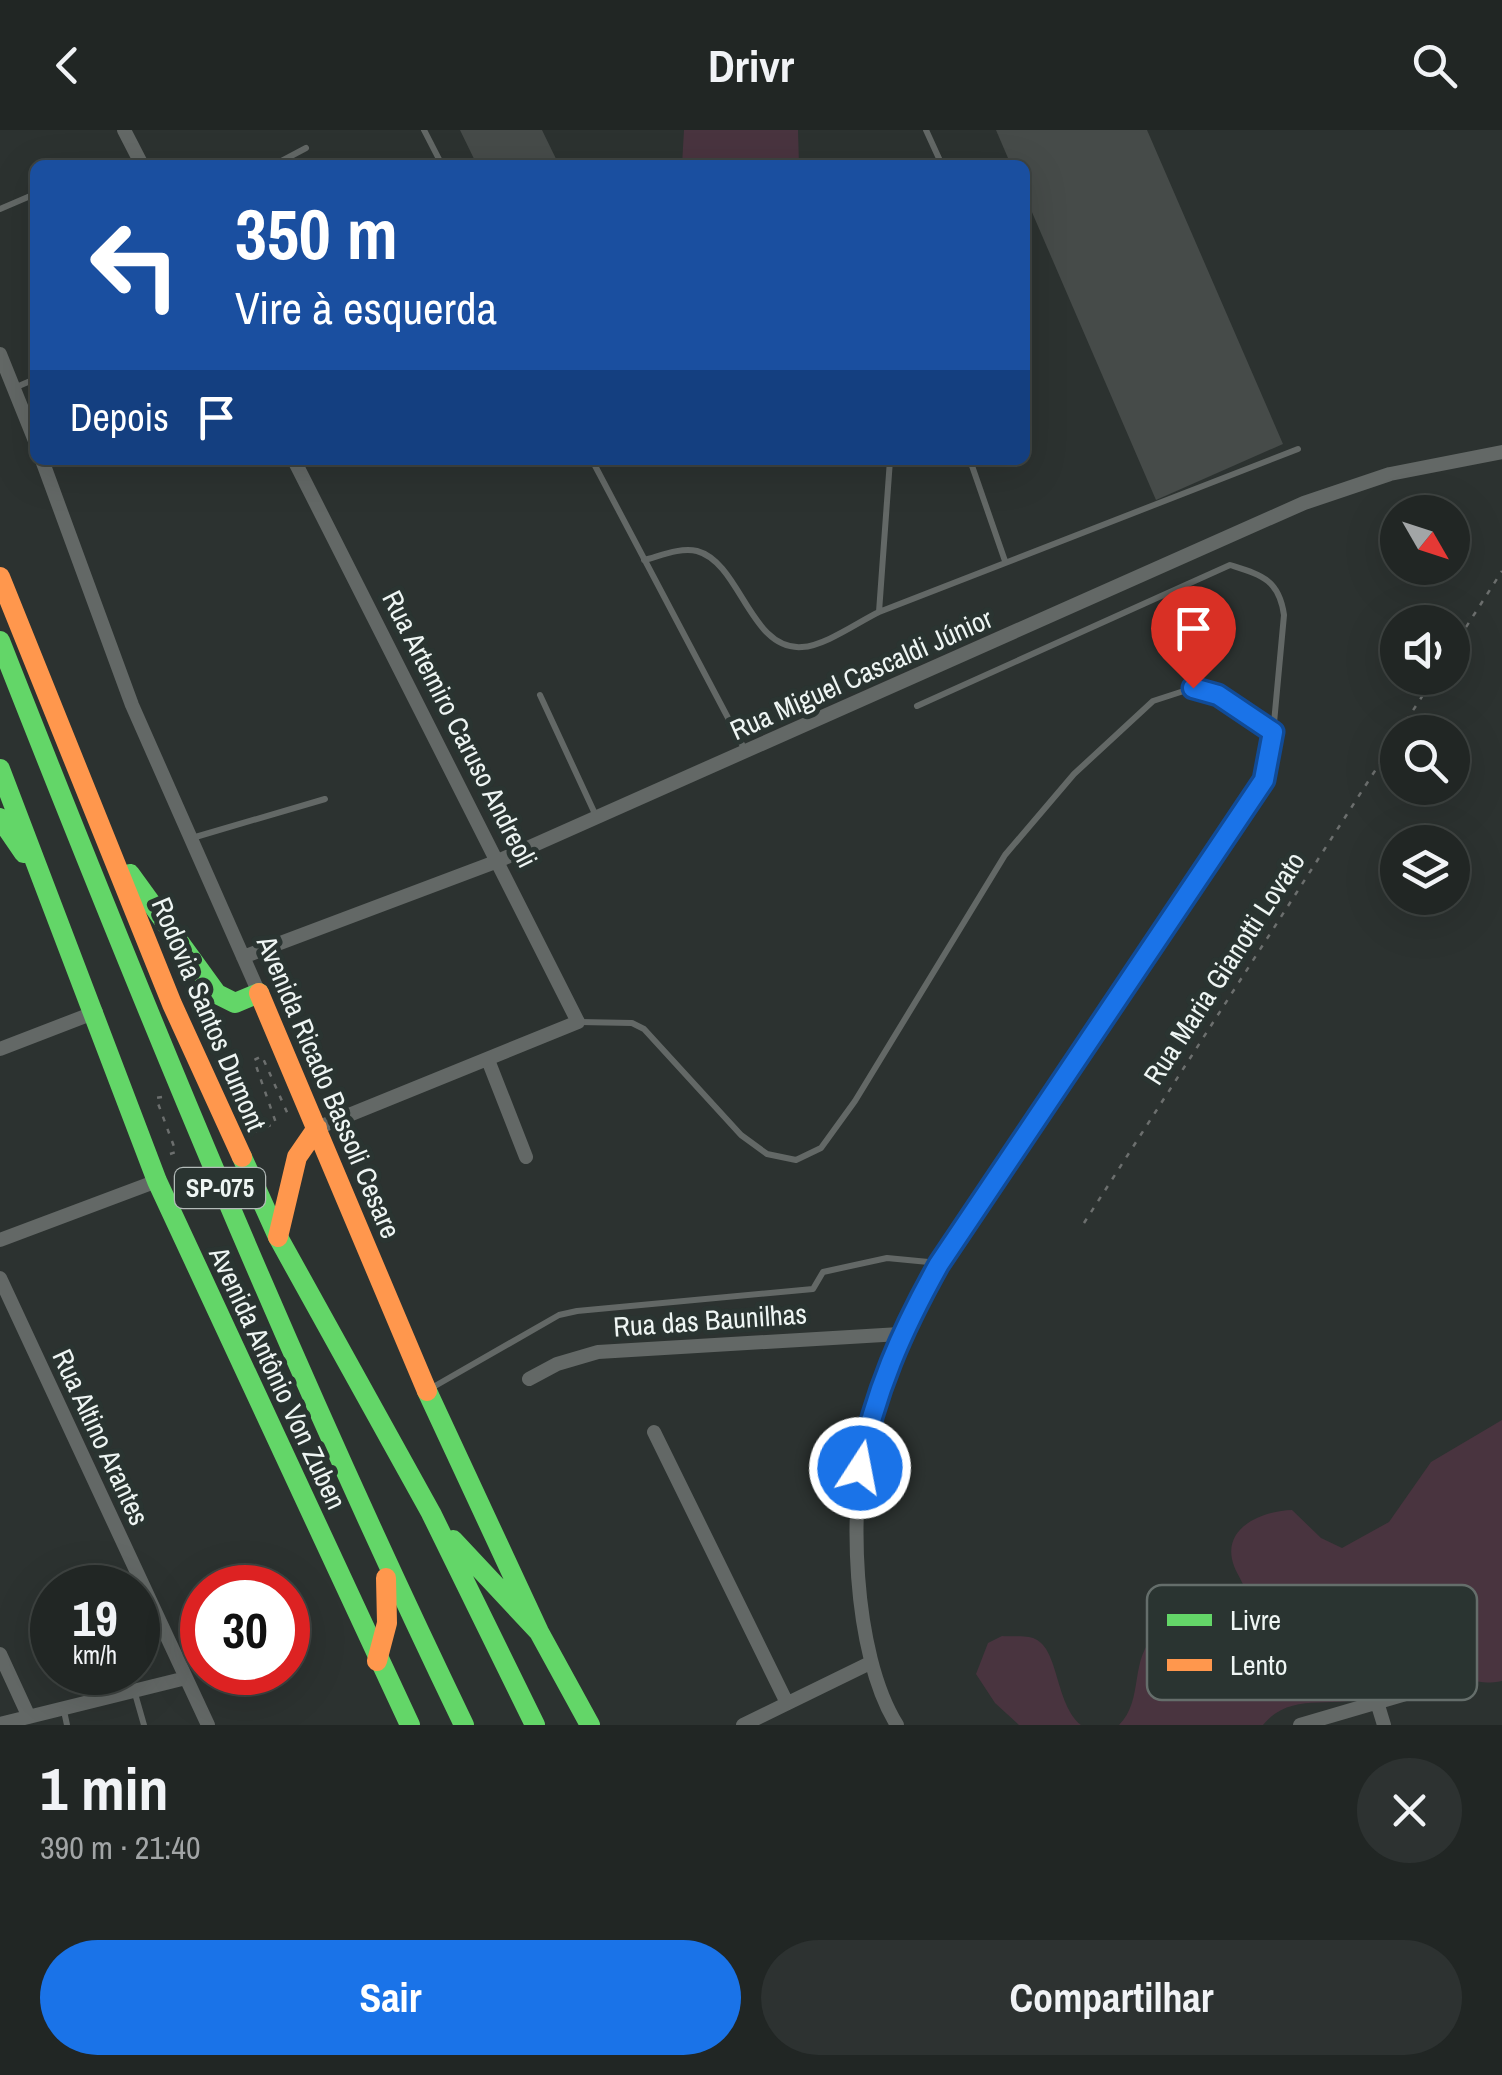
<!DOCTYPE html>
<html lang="pt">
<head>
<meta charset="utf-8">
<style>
	:root { --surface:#212624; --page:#2d3231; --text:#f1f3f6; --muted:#a2a5a6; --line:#3e4341; --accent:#1a73e8 }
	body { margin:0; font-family:"Archivo Narrow",sans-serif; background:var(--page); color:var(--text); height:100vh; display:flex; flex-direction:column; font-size:38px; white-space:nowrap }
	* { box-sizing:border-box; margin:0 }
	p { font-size:32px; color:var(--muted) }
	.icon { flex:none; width:55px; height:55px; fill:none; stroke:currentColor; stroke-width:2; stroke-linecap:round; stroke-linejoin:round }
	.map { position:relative; height:1595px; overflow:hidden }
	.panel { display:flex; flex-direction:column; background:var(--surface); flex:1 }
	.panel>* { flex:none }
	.banner { position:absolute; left:30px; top:30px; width:1000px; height:305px; border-radius:15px; box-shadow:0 10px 40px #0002,0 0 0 2px var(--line); background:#1a4fa0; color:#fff; overflow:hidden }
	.needle { width:65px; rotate:129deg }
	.controls { position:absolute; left:1380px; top:365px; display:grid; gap:20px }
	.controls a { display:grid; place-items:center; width:90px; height:90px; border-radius:50%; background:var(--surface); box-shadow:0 10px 40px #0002,0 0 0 2px var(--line); font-size:50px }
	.speed { position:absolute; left:30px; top:1435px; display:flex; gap:20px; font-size:50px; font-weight:700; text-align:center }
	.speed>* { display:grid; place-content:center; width:130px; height:130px; border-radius:50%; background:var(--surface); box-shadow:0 10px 40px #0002,0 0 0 2px var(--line); line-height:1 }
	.speed small { font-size:25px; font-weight:400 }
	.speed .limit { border:15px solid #d22; background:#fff; color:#111 }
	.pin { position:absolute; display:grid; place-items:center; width:85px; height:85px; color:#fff; margin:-102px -42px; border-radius:50% 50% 50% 0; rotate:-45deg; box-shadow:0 0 10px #0007 }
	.pin .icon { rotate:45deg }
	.me { position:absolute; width:110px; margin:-55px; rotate:11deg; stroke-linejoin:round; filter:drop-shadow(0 0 8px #0008) }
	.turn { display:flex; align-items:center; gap:35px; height:210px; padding:0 40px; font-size:45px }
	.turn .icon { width:130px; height:130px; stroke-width:2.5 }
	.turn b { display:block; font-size:70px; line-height:85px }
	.then { display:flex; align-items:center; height:95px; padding:0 40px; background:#0003; gap:20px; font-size:38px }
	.round { display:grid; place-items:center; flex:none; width:105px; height:105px; border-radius:52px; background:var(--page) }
	.overview { display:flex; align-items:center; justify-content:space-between; height:170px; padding:0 40px }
	h1 { font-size:60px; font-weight:800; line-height:75px }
	.primary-button { display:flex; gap:20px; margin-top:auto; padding:20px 40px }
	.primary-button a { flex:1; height:115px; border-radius:60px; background:var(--accent); color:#fff; font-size:40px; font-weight:800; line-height:115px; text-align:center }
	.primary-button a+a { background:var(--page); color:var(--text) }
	header { display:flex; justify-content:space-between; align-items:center; height:130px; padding:0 40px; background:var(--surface); font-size:45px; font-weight:800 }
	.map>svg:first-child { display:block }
	.green { fill:#49343f }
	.building { fill:#464b49 }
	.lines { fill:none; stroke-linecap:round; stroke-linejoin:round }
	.path { stroke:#6c6f6e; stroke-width:2.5; stroke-dasharray:5 8; stroke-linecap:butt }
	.lane { stroke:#636866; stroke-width:6 }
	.street { stroke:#636866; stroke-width:14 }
	.fast { stroke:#63d668; stroke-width:20 }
	.slow { stroke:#ff974d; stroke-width:20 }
	.route-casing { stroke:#114b97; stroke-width:25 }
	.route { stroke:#1a73e8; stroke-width:18 }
	.labels { text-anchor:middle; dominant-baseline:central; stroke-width:10; stroke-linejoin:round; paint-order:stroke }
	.shield { fill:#2a3431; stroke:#b3bbb9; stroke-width:2.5 }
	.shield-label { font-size:25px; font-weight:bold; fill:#eef5f3 }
	.street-label { font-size:28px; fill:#eef5f3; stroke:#2a3431 }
	.key { fill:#2a3431; stroke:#656e6b; stroke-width:2.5 }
	.key-label { font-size:28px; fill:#eef5f3 }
</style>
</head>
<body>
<header><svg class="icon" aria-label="back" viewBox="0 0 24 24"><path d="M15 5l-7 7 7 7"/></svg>Drivr<svg class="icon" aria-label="search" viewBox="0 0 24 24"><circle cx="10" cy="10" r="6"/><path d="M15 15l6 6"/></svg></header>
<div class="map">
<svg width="1502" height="1595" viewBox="0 0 1502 1595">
	<rect width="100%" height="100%" fill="#2c3230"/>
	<path class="green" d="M684,0H798L799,35H682Z
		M1502,1290V1551C1465,1558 1460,1538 1436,1540C1411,1542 1394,1558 1372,1566C1334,1580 1291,1560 1263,1595H1119C1145,1569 1128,1529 1157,1503C1185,1478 1223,1501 1247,1464C1244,1454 1238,1446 1234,1436C1220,1398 1262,1381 1292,1380L1321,1408L1342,1418L1389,1392L1431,1332Z
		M1002,1506C1012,1507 1027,1505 1035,1509C1059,1519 1055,1574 1081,1595H1019L995,1573L976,1544L988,1513Z"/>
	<path class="building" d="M460,0H542L559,35H477Z
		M996,0H1147L1283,314L1156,370L1025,66V35H1011Z"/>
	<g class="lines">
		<path class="path" d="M1452,519L1502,441
			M1399,602L1434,548
			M162,967L156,968L176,1022L167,1025
			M254,1002L276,993L254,930L262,926L290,989
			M1084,1093L1398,605"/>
		<path class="lane" d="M424,0L442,35
			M926,0L942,35
			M274,35L306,18
			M0,79L35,64
			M14,258L35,249
			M592,330L746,622
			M970,330L1005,431
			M644,430C660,426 680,417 697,421C741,433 750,521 802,517C825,516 858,492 879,482L890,330
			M879,482L1298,319
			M540,565L596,686
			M192,708L325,669
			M580,892L632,893L644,899L741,1005L767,1024L796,1030L821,1018L855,971L1005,725L1074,644L1153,571L1193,558L1218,565L1273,602
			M901,1202L939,1133L1264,650L1270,636L1284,485C1279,449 1261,445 1230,435L917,576
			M428,1260L559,1185L577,1181L813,1159L823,1142L887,1128L939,1133
			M134,1560L144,1595
			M64,1581L67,1595"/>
		<path class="street" d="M124,0L142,35
			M0,224L35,311
			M42,330L132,575L259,863
			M294,330L578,892L317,998
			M243,827L498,731L1304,373L1390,344L1502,322
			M0,919L96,882
			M488,930L526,1027
			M0,1110L157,1051
			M0,1148L208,1595
			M529,1249L557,1234L598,1222L900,1204C889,1233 876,1262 868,1292C848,1373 852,1523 897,1595
			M654,1302L787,1573
			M0,1524L29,1587
			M1377,1572L1384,1595
			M0,1594L186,1548
			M743,1595L870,1533
			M1300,1595L1416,1561"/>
		<path class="fast" d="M0,511C144,877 293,1241 464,1595
			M0,639L157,1051L410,1595
			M0,688L24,723
			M130,744L217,864L235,873L259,863
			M242,1027L278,1107L431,1383L535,1595
			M427,1261L539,1502L590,1595
			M453,1410L539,1502"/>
		<path class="slow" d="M0,447L172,874L242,1027
			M259,863L427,1261
			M278,1107L297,1027L317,998
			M377,1531L387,1493L386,1448"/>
	</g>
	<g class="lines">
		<defs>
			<path id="route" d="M860,1338C874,1263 902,1200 939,1134L1264,650L1273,602L1218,565L1193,558"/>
		</defs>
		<use href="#route" class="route-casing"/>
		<use href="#route" class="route"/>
	</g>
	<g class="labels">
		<rect class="shield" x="175" y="1038" width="90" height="40" rx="8"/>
		<g class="shield-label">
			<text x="220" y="1058">SP-075</text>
		</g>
		<g class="street-label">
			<text transform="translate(861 544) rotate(-24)">Rua Miguel Cascaldi Júnior</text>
			<text transform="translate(460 599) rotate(63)">Rua Artemiro Caruso Andreoli</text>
			<text transform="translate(1224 838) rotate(-57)">Rua Maria Gianotti Lovato</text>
			<text transform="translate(209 884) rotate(67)">Rodovia Santos Dumont</text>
			<text transform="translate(329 957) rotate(67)">Avenida Ricado Bassoli Cesare</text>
			<text transform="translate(710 1190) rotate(-4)">Rua das Baunilhas</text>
			<text transform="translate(278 1248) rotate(65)">Avenida Antônio Von Zuben</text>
			<text transform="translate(101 1307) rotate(65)">Rua Altino Arantes</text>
		</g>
	</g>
	<rect x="1147" y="1455" width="330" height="115" rx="15" class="key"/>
	<rect x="1167" y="1484" width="45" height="12" fill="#63d668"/>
	<rect x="1167" y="1529" width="45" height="12" fill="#ff974d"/>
	<g class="key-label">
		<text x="1230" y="1500">Livre</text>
		<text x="1230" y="1545">Lento</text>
	</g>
</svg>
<div class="controls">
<a><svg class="needle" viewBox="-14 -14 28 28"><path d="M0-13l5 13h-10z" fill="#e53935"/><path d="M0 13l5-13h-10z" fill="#a2a5a6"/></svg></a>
<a><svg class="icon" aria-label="sound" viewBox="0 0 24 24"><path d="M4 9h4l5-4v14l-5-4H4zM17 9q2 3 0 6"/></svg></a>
<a><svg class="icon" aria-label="search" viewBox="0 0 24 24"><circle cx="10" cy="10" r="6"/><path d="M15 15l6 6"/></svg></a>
<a><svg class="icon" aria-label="layers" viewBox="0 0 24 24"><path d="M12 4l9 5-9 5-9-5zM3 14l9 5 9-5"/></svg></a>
</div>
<div class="speed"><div>19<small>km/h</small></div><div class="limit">30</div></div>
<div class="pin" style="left:1193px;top:558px;background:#d93025"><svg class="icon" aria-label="arrive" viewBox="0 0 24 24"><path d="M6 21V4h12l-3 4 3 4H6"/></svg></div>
<svg class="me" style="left:860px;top:1338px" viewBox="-20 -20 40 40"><circle r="17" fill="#1a73e8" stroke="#fff" stroke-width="3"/><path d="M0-11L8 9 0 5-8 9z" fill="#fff"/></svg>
<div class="banner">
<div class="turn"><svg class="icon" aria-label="left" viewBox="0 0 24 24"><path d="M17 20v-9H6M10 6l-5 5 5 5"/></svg><div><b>350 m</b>Vire à esquerda</div></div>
<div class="then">Depois<svg class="icon" aria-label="arrive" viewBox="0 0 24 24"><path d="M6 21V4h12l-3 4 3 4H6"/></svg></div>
</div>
</div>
<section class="panel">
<div class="overview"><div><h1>1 min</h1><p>390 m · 21:40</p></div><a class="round"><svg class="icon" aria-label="close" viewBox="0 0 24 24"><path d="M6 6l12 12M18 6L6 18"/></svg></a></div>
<div class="primary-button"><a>Sair</a><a>Compartilhar</a></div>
</section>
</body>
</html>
